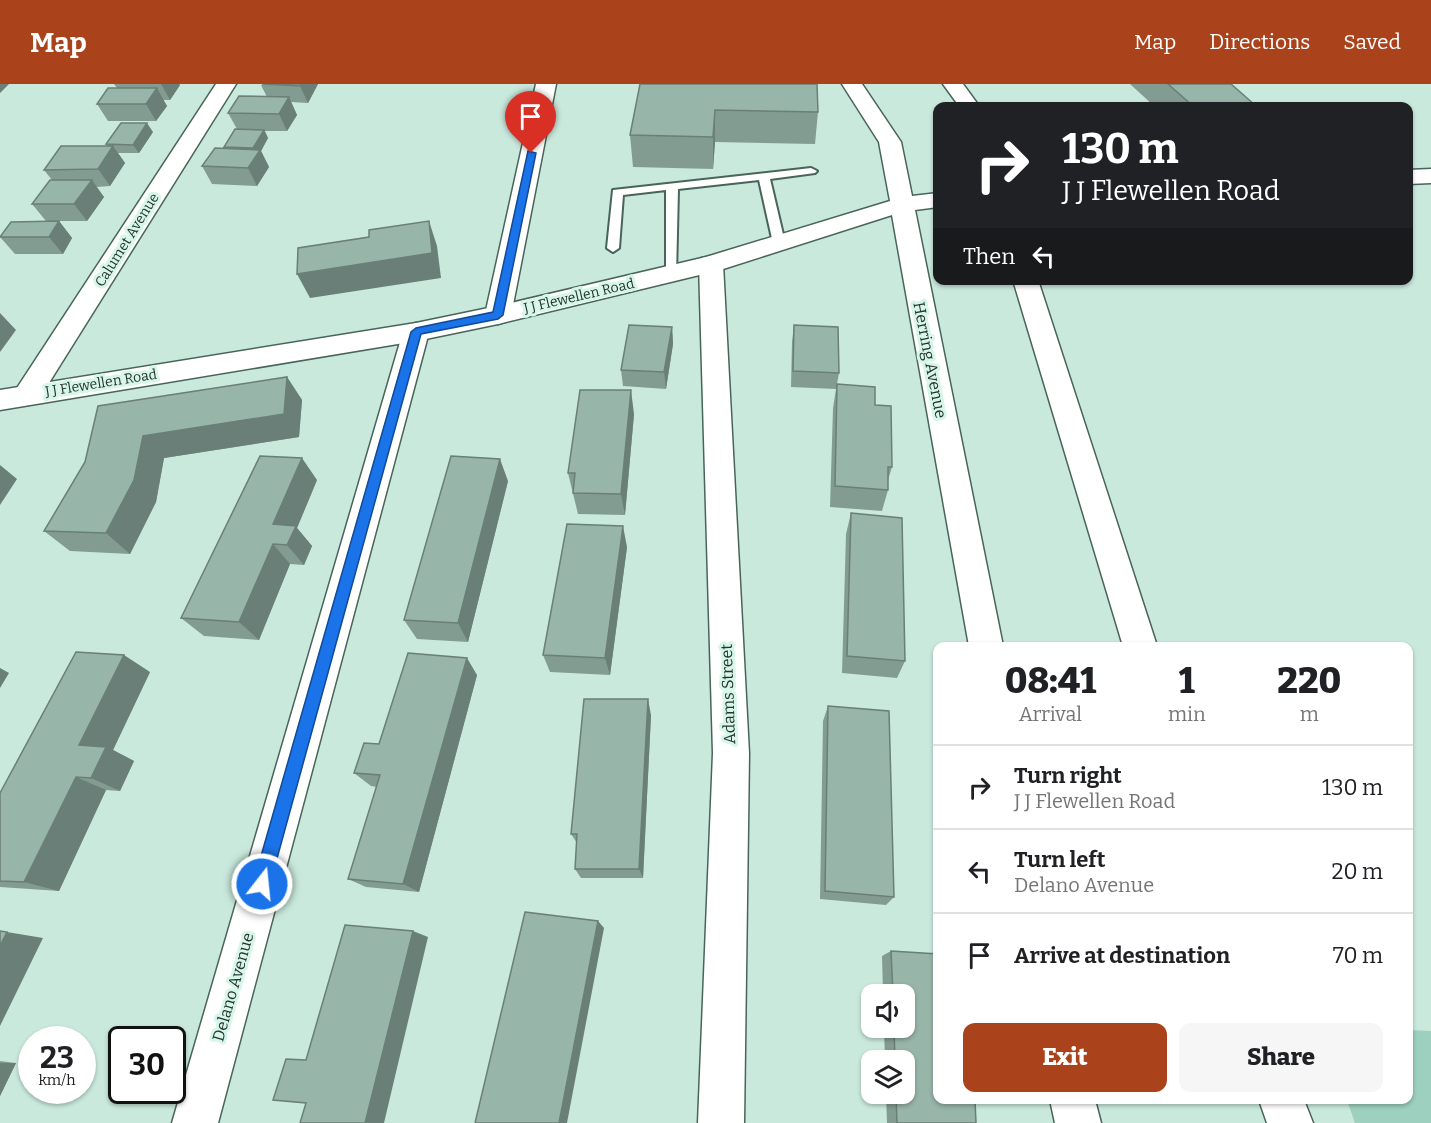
<!DOCTYPE html>
<html lang="en">
<head>
<meta charset="utf-8">
<style>
	:root { --surface:#fff; --page:#f6f6f6; --text:#202124; --muted:#757577; --line:#e0e0e0; --accent:#aa431b }
	body { margin:0; font-family:Bitter,serif; background:var(--page); color:var(--text); height:100vh; display:flex; flex-direction:column; font-size:22px; white-space:nowrap }
	* { box-sizing:border-box; margin:0 }
	p { font-size:20px; color:var(--muted) }
	.icon { flex:none; width:33px; height:33px; fill:none; stroke:currentColor; stroke-width:2; stroke-linecap:round; stroke-linejoin:round }
	.map { position:relative; flex:1; overflow:hidden }
	.panel { position:absolute; left:933px; top:558px; width:480px; height:462px; display:flex; flex-direction:column; background:var(--surface); border-radius:12px; box-shadow:0 2px 4px #0004 }
	.panel>* { flex:none }
	.guide { position:absolute; left:933px; top:18px; width:480px; height:183px; border-radius:12px; box-shadow:0 2px 4px #0004; background:#202124; color:#fff; overflow:hidden }
	.controls { position:absolute; left:861px; top:900px; display:grid; gap:12px }
	.controls a { display:grid; place-items:center; width:54px; height:54px; border-radius:12px; background:var(--surface); box-shadow:0 2px 4px #0004; font-size:30px }
	.speed { position:absolute; left:18px; top:942px; display:flex; gap:12px; font-size:30px; font-weight:700; text-align:center }
	.speed>* { display:grid; place-content:center; width:78px; height:78px; border-radius:50%; background:var(--surface); box-shadow:0 2px 4px #0004; line-height:1 }
	.speed small { font-size:15px; font-weight:400 }
	.speed .limit { border:3px solid #111; border-radius:9px; background:#fff; color:#111 }
	.pin { position:absolute; display:grid; place-items:center; width:51px; height:51px; color:#fff; margin:-62px -26px; border-radius:50% 50% 50% 0; rotate:-45deg; box-shadow:0 0 6px #0007 }
	.pin .icon { rotate:45deg }
	.me { position:absolute; width:66px; margin:-33px; rotate:16deg; stroke-linejoin:round; filter:drop-shadow(0 0 4px #0008) }
	.turn { display:flex; align-items:center; gap:21px; height:126px; padding:0 30px; font-size:27px }
	.turn .icon { width:78px; height:78px; stroke-width:2.5 }
	.turn b { display:block; font-size:42px; line-height:51px }
	.then { display:flex; align-items:center; height:57px; padding:0 30px; background:#0003; gap:12px; font-size:22px }
	.eta { display:flex; justify-content:space-evenly; align-items:center; height:102px; text-align:center }
	.eta b { font-size:36px; font-weight:800; line-height:42px }
	.cta { display:flex; gap:12px; margin-top:auto; padding:12px 30px }
	.cta a { flex:1; height:69px; border-radius:12px; background:var(--accent); color:#fff; font-size:24px; font-weight:800; line-height:69px; text-align:center }
	.cta a+a { background:var(--page); color:var(--text) }
	ul { padding:0; list-style:none }
	li { display:flex; align-items:center; gap:18px; height:84px; padding:0 30px; border-top:2px solid var(--line) }
	li div { flex:1 }
	li b { display:block; font-size:22px }
	li em { font-style:normal }
	header { display:flex; align-items:center; gap:36px; box-sizing:border-box; height:84px; padding:0 30px; background:var(--accent); color:#fff }
	header strong { font-size:28px }
	nav { display:flex; gap:33px; margin-inline-start:auto; font-size:21px }
	.map>svg:first-child { display:block }
	.green { fill:#9dd0be }
	.lines { fill:none; stroke-linecap:round; stroke-linejoin:round }
	.lane-casing { stroke:#49645a; stroke-width:4 }
	.street-casing { stroke:#49645a; stroke-width:3 }
	.secondary-casing { stroke:#49645a; stroke-width:3 }
	.lane { fill:#fff; fill-rule:evenodd }
	.street { fill:#fff; fill-rule:evenodd }
	.secondary { fill:#fff; fill-rule:evenodd }
	.wall { fill:#839c92 }
	.shaded-wall { fill:#6a7f77 }
	.building { fill:#98b5aa; stroke:#6a7f77; stroke-width:1.5 }
	.route { fill:#1a73e8; stroke:#114b97; stroke-width:1.5 }
	.labels { text-anchor:middle; dominant-baseline:central; stroke-width:6; stroke-linejoin:round; paint-order:stroke }
	.far-street-label { font-size:14px; fill:#26322e; stroke:#d7f6ea }
	.street-label { font-size:16px; fill:#26322e; stroke:#d7f6ea }
</style>
</head>
<body>
<header>
<strong>Map</strong>
<nav><a>Map</a><a>Directions</a><a>Saved</a></nav>
</header>
<div class="map">
<svg width="1431" height="1039" viewBox="0 0 1431 1039">
	<rect width="100%" height="100%" fill="#cae9dd"/>
	<path class="green" d="M1409,946L1431,947V1039H1355L1347,1016H1408Z"/>
	<g class="lines">
		<defs>
			<path id="lane" d="M811,84L817,87L815,89L770,95L785,159L783,162L779,163L773,159L759,96L678,105L676,193H668L666,190V106L623,111L619,164L613,168L607,164L613,106Z"/>
			<path id="street" d="M216,0H236L37,318L27,321L17,318L13,311L17,304Z
				M536,0H556L511,231L507,237L498,240L489,237L485,231Z
				M1431,85V99L1408,100V86Z
				M711,172L720,174L723,180L749,669L744,1039H698L713,669L699,180L702,174Z
				M416,239L425,242L429,248L218,1039H172L403,248L407,242Z"/>
			<path id="secondary" d="M842,0H862L901,58L912,112L938,109V123L915,126L1003,562H969L892,131L720,186L498,240L416,257L0,326V306L416,239L498,222L706,173L890,117L879,58Z
				M943,0H963L979,22H959Z
				M1013,196H1038L1157,562H1123Z
				M1050,1016H1095L1101,1039H1055Z
				M1259,1016H1304L1313,1039H1267Z"/>
		</defs>
		<use href="#lane" class="lane-casing"/>
		<use href="#street" class="street-casing"/>
		<use href="#secondary" class="secondary-casing"/>
		<use href="#lane" class="lane"/>
		<use href="#street" class="street"/>
		<use href="#secondary" class="secondary"/>
	</g>
	<path class="wall" d="M114,0H179L180,1L170,16H163L167,22L156,37H108L97,20L117,4Z
		M318,0L308,19L291,18L297,31L287,47H265L268,54L261,67L269,83L257,102L212,100L202,82L224,64V63L237,45L228,29L267,13L261,1Z
		M640,0L818,28L815,60L715,58L713,85L633,83L630,51Z
		M1130,0H1231L1256,22H1154Z
		M153,48L139,69H118L125,79L110,102L96,103L104,113L87,137H46L32,120L52,96L44,86L107,62L106,60Z
		M59,137L72,154L63,170H15L0,153Z
		M794,241L839,289L837,300L875,321L892,383L888,396V406L882,427L830,423L833,324L836,305L791,303L792,258Z
		M672,243L673,260L666,305L623,302L621,286Z
		M287,293L302,316L299,353L164,374L156,418L130,470L70,467L44,447Z
		M634,330L625,431L578,430L568,389Z
		M317,396L297,444L312,462L304,481L290,480L259,556L204,552L181,534Z
		M508,397L468,558L417,555L404,536Z
		M851,429L905,577L897,594L842,589L846,450Z
		M627,463L610,591L550,588L543,571Z
		M150,588L113,666L134,677L120,707L106,706L59,807L0,803V709Z
		M477,591L419,808L366,803L348,795L377,703L371,702L354,689L379,660Z
		M828,622L894,813L886,821L820,815L823,637Z
		M651,631L643,794H581L575,785L577,759L571,750Z
		M891,867L976,1039H887L886,1010H904V976H885L884,944H904V910H883L882,872Z
		M0,977L16,979L0,1012Z"/>
	<path class="shaded-wall" d="M0,0H9L0,9Z
		M161,0H179L180,1L170,16Z
		M301,0H318L308,19L300,2Z
		M157,4L167,22L156,37L146,20Z
		M289,13L297,31L287,47L279,30Z
		M715,26V58L713,85V53Z
		M147,39L153,48L139,69L133,61Z
		M264,46L268,54L261,67L269,83L257,102L248,84L257,70L253,64Z
		M113,62L125,79L110,102L98,85Z
		M92,96L104,113L87,137L74,120Z
		M59,137L72,154L63,170L49,153Z
		M429,137L437,162L441,194L310,214L297,190Z
		M0,229L16,246L0,268Z
		M672,243L673,260L666,305L664,288Z
		M287,293L302,316L299,353L164,374L156,418L130,470L106,449L143,352Z
		M631,306L634,330L625,431L621,410Z
		M302,374L317,396L297,444L312,462L304,481L287,461L273,440Z
		M500,375L508,397L468,558L458,539Z
		M0,381L17,395L0,421Z
		M623,442L627,463L610,591L605,574Z
		M273,460L290,480L259,556L239,538Z
		M124,571L150,588L113,666L134,677L120,707L91,694L79,661Z
		M467,574L477,591L419,808L403,800Z
		M0,584L9,589L0,604Z
		M648,615L651,631L643,794L639,785Z
		M76,693L106,706L59,807L24,798Z
		M598,837L604,844L567,1039H559Z
		M413,847L428,853L384,1039H365Z
		M7,848L43,854L0,942V862Z
		M0,979H16L0,1012Z"/>
	<path class="building" d="M262,0H301L300,2Z
		M640,0H817L818,28L715,26L713,53L630,51Z
		M1168,0H1231L1256,22H1193Z
		M108,4H157L146,20H97Z
		M239,12L289,13L279,30L228,29Z
		M121,39H147L133,61L106,60Z
		M235,45L264,46L253,64L224,63Z
		M61,62H113L98,85L44,86Z
		M215,64L260,66L248,84L202,82Z
		M50,96H92L74,120H32Z
		M59,137L49,153H0L11,138Z
		M429,137L432,169L297,190L298,164L369,153V146Z
		M629,241L672,243L664,288L621,286Z
		M794,241L838,243L839,289L793,287Z
		M287,293L284,330L143,352L134,396L106,449L44,447L85,378L98,322Z
		M837,300L875,303V321L891,322L892,383H888V406L835,402Z
		M580,306H631L621,410L573,409L575,389H568Z
		M260,372L302,374L273,440L296,442L287,461L273,460L239,538L181,534Z
		M451,372L500,375L458,539L404,536Z
		M851,429L902,434L905,577L847,572Z
		M567,440L623,442L605,574L543,571Z
		M76,568L124,571L79,661L106,663L91,694L76,693L24,798L0,797V709Z
		M408,569L467,574L403,800L348,795L380,691L354,689L364,659L379,660Z
		M584,615H648L639,785H575L577,750H571Z
		M828,622L889,627L894,813L825,807Z
		M525,828L598,837L559,1039H475Z
		M345,841L413,847L365,1039H300L306,1019L273,1016L286,975L306,976Z
		M0,847L7,848L0,862Z
		M891,867L938,870V1016H975L976,1039H897L896,1010H904V976H895L894,944H904V910H893Z"/>
	<path class="route" d="M528,67L536,69L503,231L498,235L421,250L270,800L267,806L262,809L256,806L253,800L411,248L416,244L493,228Z"/>
	<g class="labels">
		<g class="far-street-label">
			<text transform="translate(127 156) rotate(-58)">Calumet Avenue</text>
			<text transform="translate(579 212) rotate(-13)">J J Flewellen Road</text>
			<text transform="translate(101 299) rotate(-9)">J J Flewellen Road</text>
		</g>
		<g class="street-label">
			<text transform="translate(930 276) rotate(79)">Herring Avenue</text>
			<text transform="translate(728 610) rotate(-92)">Adams Street</text>
			<text transform="translate(233 903) rotate(-74)">Delano Avenue</text>
		</g>
	</g>
</svg>
<div class="controls">
<a><svg class="icon" aria-label="sound" viewBox="0 0 24 24"><path d="M4 9h4l5-4v14l-5-4H4zM17 9q2 3 0 6"/></svg></a>
<a><svg class="icon" aria-label="layers" viewBox="0 0 24 24"><path d="M12 4l9 5-9 5-9-5zM3 14l9 5 9-5"/></svg></a>
</div>
<div class="speed"><div>23<small>km/h</small></div><div class="limit">30</div></div>
<div class="pin" style="left:531px;top:69px;background:#d93025"><svg class="icon" aria-label="arrive" viewBox="0 0 24 24"><path d="M6 21V4h12l-3 4 3 4H6"/></svg></div>
<svg class="me" style="left:262px;top:800px" viewBox="-20 -20 40 40"><circle r="17" fill="#1a73e8" stroke="#fff" stroke-width="3"/><path d="M0-11L8 9 0 5-8 9z" fill="#fff"/></svg>
<div class="guide">
<div class="turn"><svg class="icon" aria-label="right" viewBox="0 0 24 24"><path d="M7 20v-9h11M14 6l5 5-5 5"/></svg><div><b>130 m</b>J J Flewellen Road</div></div>
<div class="then">Then<svg class="icon" aria-label="left" viewBox="0 0 24 24"><path d="M17 20v-9H6M10 6l-5 5 5 5"/></svg></div>
</div>
<section class="panel">
<div class="eta">
<div><b>08:41</b><p>Arrival</p></div>
<div><b>1</b><p>min</p></div>
<div><b>220</b><p>m</p></div>
</div>
<ul>
<li><svg class="icon" aria-label="right" viewBox="0 0 24 24"><path d="M7 20v-9h11M14 6l5 5-5 5"/></svg><div><b>Turn right</b><p>J J Flewellen Road</p></div><em>130 m</em></li>
<li><svg class="icon" aria-label="left" viewBox="0 0 24 24"><path d="M17 20v-9H6M10 6l-5 5 5 5"/></svg><div><b>Turn left</b><p>Delano Avenue</p></div><em>20 m</em></li>
<li><svg class="icon" aria-label="arrive" viewBox="0 0 24 24"><path d="M6 21V4h12l-3 4 3 4H6"/></svg><div><b>Arrive at destination</b></div><em>70 m</em></li>
</ul>
<div class="cta"><a>Exit</a><a>Share</a></div>
</section>
</div>
</body>
</html>
